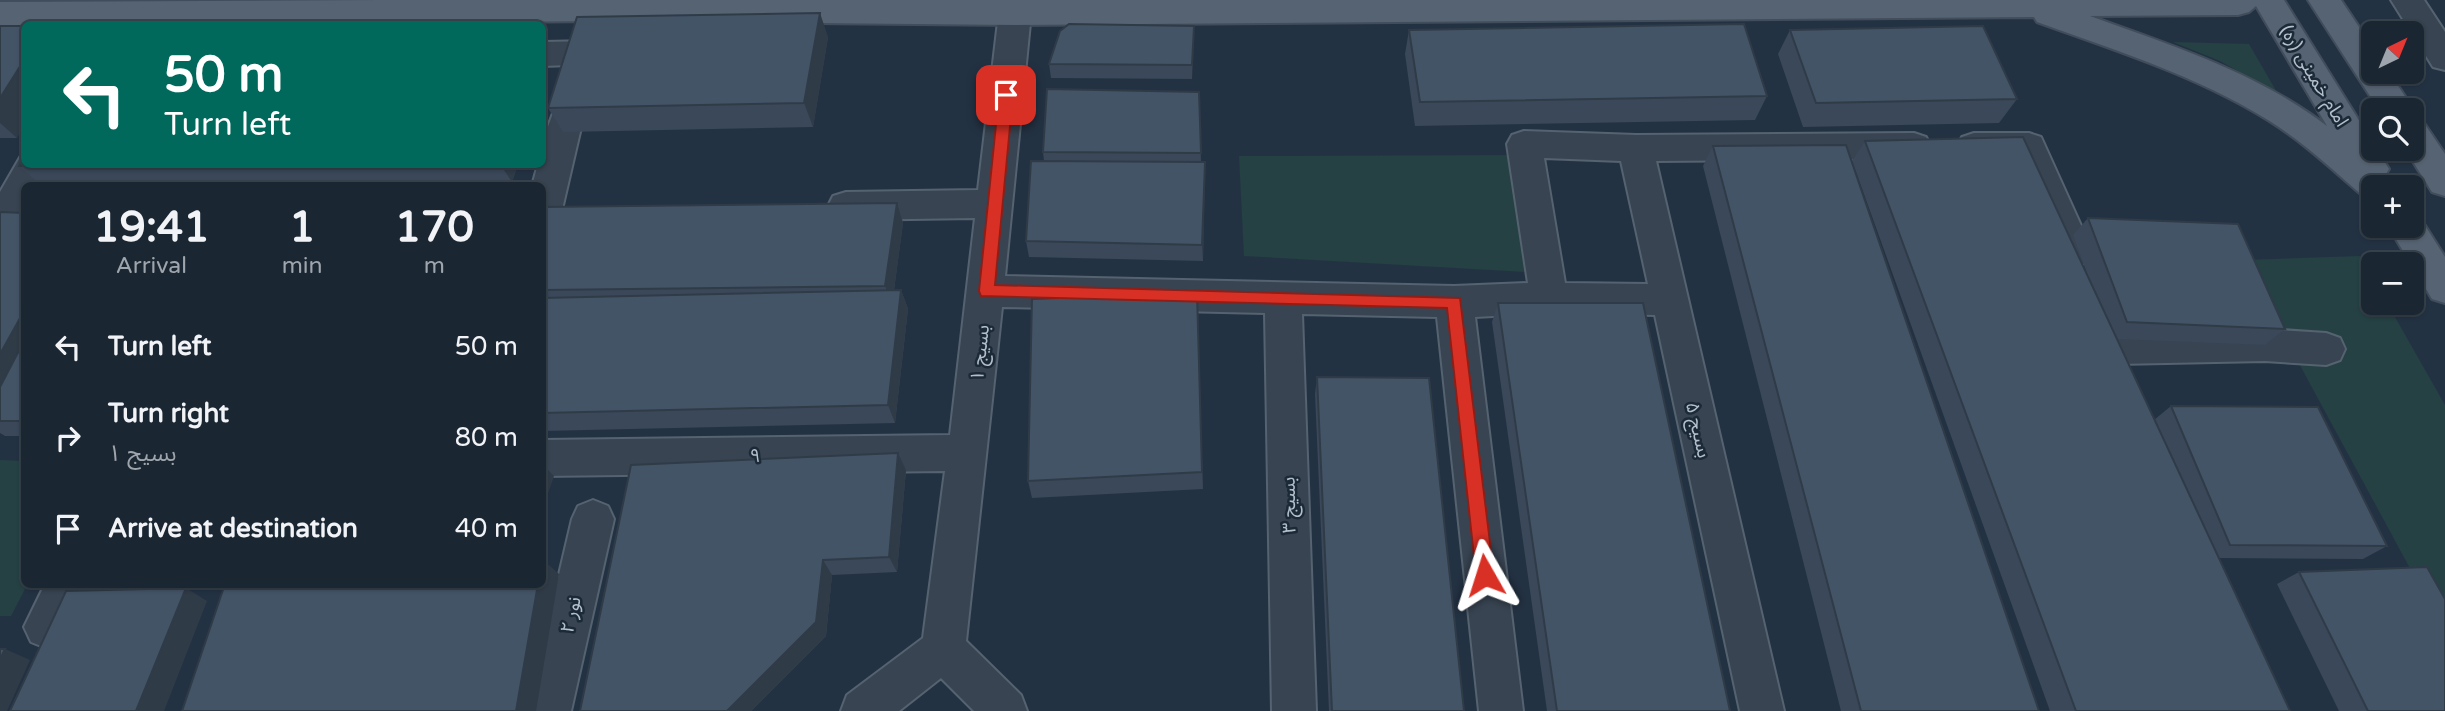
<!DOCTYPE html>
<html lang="en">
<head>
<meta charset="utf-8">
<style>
	:root { --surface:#1a2632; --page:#232e3a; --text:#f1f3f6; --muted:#9fa5ac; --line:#38434d }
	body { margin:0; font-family:"Varela Round","Noto Sans Arabic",sans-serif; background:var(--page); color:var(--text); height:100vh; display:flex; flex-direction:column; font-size:26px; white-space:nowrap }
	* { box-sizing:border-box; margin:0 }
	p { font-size:23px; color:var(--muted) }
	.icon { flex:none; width:38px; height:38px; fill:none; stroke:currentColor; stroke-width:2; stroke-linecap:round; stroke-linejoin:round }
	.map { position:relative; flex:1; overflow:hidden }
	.sheet { position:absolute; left:21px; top:182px; width:525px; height:406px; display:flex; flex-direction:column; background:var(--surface); border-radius:10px; box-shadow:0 2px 5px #0004,0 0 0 2px var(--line) }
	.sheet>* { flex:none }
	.guide { position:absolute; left:21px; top:21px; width:525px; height:147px; border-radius:10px; box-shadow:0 2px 5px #0004,0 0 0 2px var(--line); background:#00695c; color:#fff; overflow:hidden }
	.needle { width:46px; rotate:43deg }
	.tools { position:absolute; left:2361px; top:21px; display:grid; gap:14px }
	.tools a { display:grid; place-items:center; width:63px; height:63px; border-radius:10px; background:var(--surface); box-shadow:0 2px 5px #0004,0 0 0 2px var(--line); font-size:35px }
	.pin { position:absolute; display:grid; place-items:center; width:60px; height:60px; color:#fff; margin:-30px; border-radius:14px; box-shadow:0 4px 10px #0006 }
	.me { position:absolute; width:77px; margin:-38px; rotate:354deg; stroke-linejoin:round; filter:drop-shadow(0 0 5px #0008) }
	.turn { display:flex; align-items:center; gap:24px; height:147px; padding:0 28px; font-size:32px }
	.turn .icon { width:91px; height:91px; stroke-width:2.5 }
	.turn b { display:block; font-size:49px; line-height:60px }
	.eta { display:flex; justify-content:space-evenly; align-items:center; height:119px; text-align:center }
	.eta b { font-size:42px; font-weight:800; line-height:49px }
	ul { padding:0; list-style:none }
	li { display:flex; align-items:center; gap:21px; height:91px; padding:0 28px }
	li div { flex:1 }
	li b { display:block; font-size:26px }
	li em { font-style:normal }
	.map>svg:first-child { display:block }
	.green { fill:#254144 }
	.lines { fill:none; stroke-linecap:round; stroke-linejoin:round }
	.minor-casing { stroke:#55626f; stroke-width:4 }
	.major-casing { stroke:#414d5b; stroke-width:4 }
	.minor { fill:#384452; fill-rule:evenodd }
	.major { fill:#566372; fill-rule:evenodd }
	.wall { fill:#3a4859 }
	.shaded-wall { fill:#303b48 }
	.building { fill:#445467; stroke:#303b48; stroke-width:2 }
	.route { fill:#d93025; stroke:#8d1f18; stroke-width:2 }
	.labels { text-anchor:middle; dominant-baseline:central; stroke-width:5; stroke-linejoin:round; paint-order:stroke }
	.street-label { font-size:19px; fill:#b4bfcc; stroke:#1c2937 }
</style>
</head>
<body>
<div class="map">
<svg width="2445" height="711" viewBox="0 0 2445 711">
	<rect width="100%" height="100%" fill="#233243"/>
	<path class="green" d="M2173,42L2249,44L2278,94L2220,61Z
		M1526,155L1545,273L1244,256L1239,156Z
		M2360,256L2373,279V303H2387L2445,405V633L2243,260Z
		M0,460L24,461V584L27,585L11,616H0Z"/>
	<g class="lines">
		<defs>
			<path id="minor" d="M2391,0H2424L2445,32V70L2433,67Z
				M1015,1L1026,5L1031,13L1005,276L1454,286L1528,283L1507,144L1512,135L1524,131L1636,135L1914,133L1926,137L1931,146L1926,155L1914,159L1656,161L1784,711H1740L1655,315L1549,313L1475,317L1523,711H1479L1437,317L1302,314L1316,711H1272L1265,313L1002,307L966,641L1021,695L1027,711H974L941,678L899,711H841L847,695L923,638L945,471L542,476V440L950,435L975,218L846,220L833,216L828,206L833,196L846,192L978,190L999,13L1004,5ZM1544,158L1621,161L1648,284L1565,283Z
				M592,41L604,44L609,53L580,132L560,218L555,228L542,232V186H532L538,164H542L546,132L571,65L542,66V42Z
				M1974,133H2029L2041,137L2093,252L2088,262L2075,267L2062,262L2017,159H1974L1962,155L1957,146L1962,137Z
				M22,154H24V164H51L40,186H24V213L13,234L0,238V192Z
				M2265,329L2326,333L2340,338L2345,349L2340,360L2326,365L2265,361L2117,364L2103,359L2098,348L2103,337L2117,332Z
				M593,500L608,506L614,519L571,711H527L572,519L578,506Z
				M45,584H88L61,642L46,648L31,642L24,627Z"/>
			<path id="major" d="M380,0H2284L2373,143V149H2377L2389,169L2386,174L2395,187H2373V200L2364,197C2333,170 2303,142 2268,120C2197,76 2115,50 2037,22L2034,17L1015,25L604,21L0,26V2ZM2256,6L2327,126C2258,73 2171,45 2090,16L2238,15L2249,12Z
				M2308,0H2341L2373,48V72H2389L2414,110L2412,115V110H2379Z
				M2412,119L2424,123L2445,154V196L2432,192L2405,149H2412Z
				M2412,213L2419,216L2445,257V303L2432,299L2388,226H2412Z"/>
		</defs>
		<use href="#minor" class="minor-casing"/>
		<use href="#major" class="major-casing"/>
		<use href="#minor" class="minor"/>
		<use href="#major" class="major"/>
	</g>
	<path class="wall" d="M0,26L17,138H0Z
		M1194,26L1192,79L1051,78L1049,64Z
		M1409,30L1767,96L1755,120L1415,126L1405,54Z
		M1790,30L2017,99L1999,123L1803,127L1778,54Z
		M828,37L813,127L563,132L548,108Z
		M1199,92L1201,162H1205L1203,261L1029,257L1026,241L1044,161L1043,152Z
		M1865,141L2089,279L2073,235L2088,218L2285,329L2265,345L2117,339L2154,420L2171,406L2387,546L2363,559L2219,558L2290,711H2050L1852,161Z
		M1713,146L2039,711H1841L1703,166Z
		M24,164H518L512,182L315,186H42L19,166Z
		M897,203L903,223L894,290H901L908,309L895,423L542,431L543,207Z
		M0,212L24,213V436H5L0,433Z
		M1197,293L1203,489L1032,498L1028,481Z
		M1498,303L1730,711H1547L1492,322Z
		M1317,377L1464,711H1329L1315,394Z
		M898,453L906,470L897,572L832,575L826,636L751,711H580Z
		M2299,572L2445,711H2339L2277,584Z"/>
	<path class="shaded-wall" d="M820,13L828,37L813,127L804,103Z
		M1194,26V40L1192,79V65Z
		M24,60V126L17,138L0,123V98Z
		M1205,162V179L1203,261L1202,245Z
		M500,164H518L512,182Z
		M897,203L903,223L892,305L885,286Z
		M901,290L908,309L895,423L888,405Z
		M24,311V376L0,420V354Z
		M898,453L906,470L897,572L889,557Z
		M544,466L554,476L542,511V471Z
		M542,559L559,574L536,711H516L538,584H542Z
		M823,560L832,575L826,636L751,711H727Z
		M186,588L207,601L164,711H136Z
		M5,649L30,660L7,711H0V659Z"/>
	<path class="building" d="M820,13L804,103L548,108L577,17Z
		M1069,24L1194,26L1192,65L1049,64L1060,31Z
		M1744,24L1767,96L1420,102L1409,30Z
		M0,26H24V60L0,98Z
		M1983,26L2017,99L1816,103L1790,30Z
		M1047,89L1199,92L1201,153L1043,152Z
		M2023,137L2290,711H2076L1865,141Z
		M1846,145L2039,711H1861L1713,146Z
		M24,157V164H138L19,166Z
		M1031,161L1205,162L1202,245L1026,241Z
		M897,203L885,286L542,290L543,207Z
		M0,212L24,213V311L0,354Z
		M2088,218L2238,224L2285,329L2127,322Z
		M901,290L888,405L542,413V298Z
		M1197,293L1202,472L1028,481L1032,299Z
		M1498,303H1643L1730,711H1557Z
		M24,341V421H0V387Z
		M1317,377L1429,378L1464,711H1332Z
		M2171,406L2318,407L2387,546L2230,545Z
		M898,453L889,557L823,560L816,622L727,711H580L631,465Z
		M2427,567L2445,599V711H2368L2299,572Z
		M225,584H538L516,711H182Z
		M186,588L136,711H10L66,591Z
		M0,649H5L0,659Z"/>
	<path class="route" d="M1006,90L1013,95L995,285L1460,298L1494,575L1491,581L1485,583L1479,581L1476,575L1447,308L981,296L979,291L999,95Z"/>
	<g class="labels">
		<g class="street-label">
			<text transform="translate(2314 76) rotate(59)">امام خمینی (ره)</text>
			<text transform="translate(980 353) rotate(-84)">بسیج ۱</text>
			<text transform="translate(1698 430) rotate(77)">بسیج ۵</text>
			<text transform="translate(755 456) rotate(-1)">۹</text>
			<text transform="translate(1289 505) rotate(-91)">بسیج ۳</text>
			<text transform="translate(571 615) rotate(-77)">نور ۲</text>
		</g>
	</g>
</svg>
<div class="tools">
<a><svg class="needle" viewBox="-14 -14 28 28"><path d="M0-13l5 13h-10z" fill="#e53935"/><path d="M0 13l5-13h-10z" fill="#9fa5ac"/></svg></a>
<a><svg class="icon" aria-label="search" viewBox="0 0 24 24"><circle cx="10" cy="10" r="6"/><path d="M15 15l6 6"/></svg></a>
<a>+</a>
<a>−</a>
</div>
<div class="pin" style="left:1006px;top:95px;background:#d93025"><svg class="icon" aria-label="arrive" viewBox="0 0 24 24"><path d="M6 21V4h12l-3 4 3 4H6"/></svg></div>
<svg class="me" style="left:1485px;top:575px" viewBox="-20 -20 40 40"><path d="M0-17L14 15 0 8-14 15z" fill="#d93025" stroke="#fff" stroke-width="4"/></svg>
<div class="guide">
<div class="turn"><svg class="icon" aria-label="left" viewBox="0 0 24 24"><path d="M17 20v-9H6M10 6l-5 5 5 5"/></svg><div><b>50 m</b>Turn left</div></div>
</div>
<section class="sheet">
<div class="eta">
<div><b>19:41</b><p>Arrival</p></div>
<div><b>1</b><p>min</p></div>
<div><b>170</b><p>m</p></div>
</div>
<ul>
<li><svg class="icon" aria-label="left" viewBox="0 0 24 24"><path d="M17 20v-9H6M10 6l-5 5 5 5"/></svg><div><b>Turn left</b></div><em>50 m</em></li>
<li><svg class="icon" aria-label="right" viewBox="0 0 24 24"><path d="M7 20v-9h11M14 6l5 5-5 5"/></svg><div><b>Turn right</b><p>بسیج ۱</p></div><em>80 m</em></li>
<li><svg class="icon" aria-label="arrive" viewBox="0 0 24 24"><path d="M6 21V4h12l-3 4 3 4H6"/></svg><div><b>Arrive at destination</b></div><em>40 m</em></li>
</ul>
</section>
</div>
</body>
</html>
